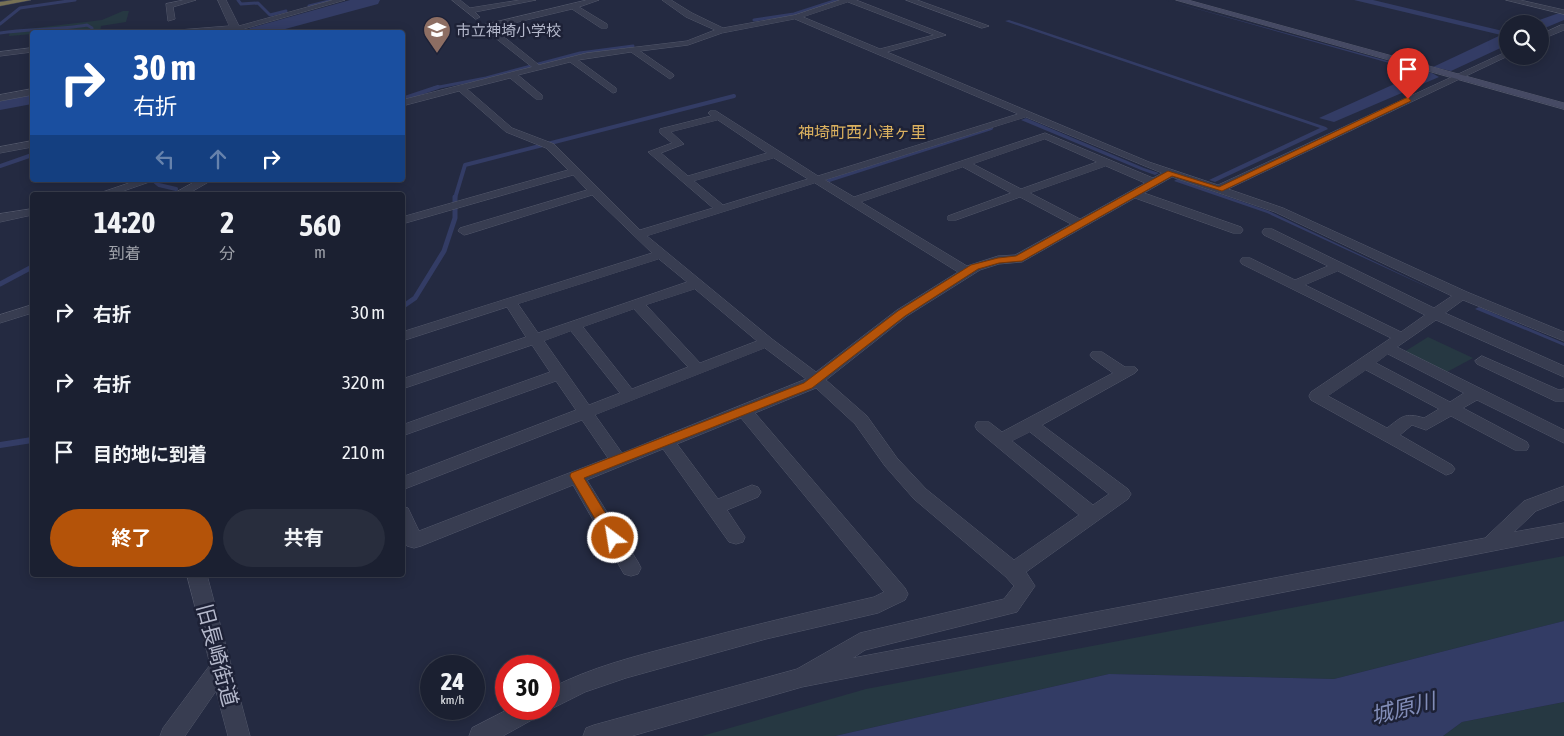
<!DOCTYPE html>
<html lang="ja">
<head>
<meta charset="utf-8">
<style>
	:root { --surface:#1b2031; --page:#282d3d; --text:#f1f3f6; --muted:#a0a3ab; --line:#393e4d; --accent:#b45309 }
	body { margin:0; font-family:"Asap Condensed","Noto Sans JP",sans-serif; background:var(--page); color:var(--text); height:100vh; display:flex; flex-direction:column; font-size:19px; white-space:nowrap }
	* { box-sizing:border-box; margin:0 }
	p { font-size:16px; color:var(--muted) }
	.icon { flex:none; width:28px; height:28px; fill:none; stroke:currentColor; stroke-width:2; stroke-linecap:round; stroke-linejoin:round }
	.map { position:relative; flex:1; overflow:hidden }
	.sheet { position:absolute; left:30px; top:192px; width:375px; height:385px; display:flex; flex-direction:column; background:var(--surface); border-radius:5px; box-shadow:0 2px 12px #0003,0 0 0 1px var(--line) }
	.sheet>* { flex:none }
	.hud { position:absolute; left:30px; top:30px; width:375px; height:152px; border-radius:5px; box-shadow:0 2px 12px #0003,0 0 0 1px var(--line); background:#1a4fa0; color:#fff; overflow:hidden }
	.buttons { position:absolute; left:1499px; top:15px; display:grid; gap:10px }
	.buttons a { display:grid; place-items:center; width:50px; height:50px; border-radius:50%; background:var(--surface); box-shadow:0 2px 12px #0003,0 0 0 1px var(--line); font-size:25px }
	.speed { position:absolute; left:420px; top:655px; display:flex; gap:10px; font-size:25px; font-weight:700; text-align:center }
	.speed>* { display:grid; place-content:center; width:65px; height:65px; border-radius:50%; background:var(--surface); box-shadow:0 2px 12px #0003,0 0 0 1px var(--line); line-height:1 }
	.speed small { font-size:12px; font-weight:400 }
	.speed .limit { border:8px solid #d22; background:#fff; color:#111 }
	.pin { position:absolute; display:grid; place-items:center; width:42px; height:42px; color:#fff; margin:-51px -21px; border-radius:50% 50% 50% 0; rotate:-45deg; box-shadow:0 0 5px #0007 }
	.pin .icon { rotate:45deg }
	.me { position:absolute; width:55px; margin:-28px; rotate:329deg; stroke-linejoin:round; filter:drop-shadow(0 0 4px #0008) }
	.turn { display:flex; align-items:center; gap:18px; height:105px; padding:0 20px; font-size:22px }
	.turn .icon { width:65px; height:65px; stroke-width:2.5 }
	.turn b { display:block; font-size:35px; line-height:42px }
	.lanes { display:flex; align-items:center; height:48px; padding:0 20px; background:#0003; justify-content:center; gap:25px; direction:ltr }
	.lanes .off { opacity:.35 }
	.eta { display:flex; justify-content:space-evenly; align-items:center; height:85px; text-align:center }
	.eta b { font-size:30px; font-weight:700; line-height:35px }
	.primary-button { display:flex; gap:10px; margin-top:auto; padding:10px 20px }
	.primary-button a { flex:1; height:58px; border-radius:30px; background:var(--accent); color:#fff; font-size:20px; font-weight:700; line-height:58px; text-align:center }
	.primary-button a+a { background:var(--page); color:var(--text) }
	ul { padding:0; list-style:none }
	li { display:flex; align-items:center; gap:15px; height:70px; padding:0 20px }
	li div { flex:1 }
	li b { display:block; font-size:19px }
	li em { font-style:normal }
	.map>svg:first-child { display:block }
	.green { fill:#263842 }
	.water { fill:#333c65 }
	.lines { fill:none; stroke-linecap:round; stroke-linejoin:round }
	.stream-far3 { stroke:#333c65; stroke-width:3 }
	.stream-far2 { stroke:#333c65; stroke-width:4 }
	.stream-far1 { stroke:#333c65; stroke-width:5 }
	.stream { stroke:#333c65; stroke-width:6 }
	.river { fill:#333c65; fill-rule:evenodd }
	.street-casing { stroke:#53586b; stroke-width:1 }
	.secondary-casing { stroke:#53586b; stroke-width:1 }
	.highway-casing { stroke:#404458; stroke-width:1 }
	.street { fill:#383d51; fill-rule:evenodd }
	.secondary { fill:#464a64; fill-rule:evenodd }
	.highway { fill:#777155; fill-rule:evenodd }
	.route { fill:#b45309; stroke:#753606 }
	.labels { text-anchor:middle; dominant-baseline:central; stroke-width:5; stroke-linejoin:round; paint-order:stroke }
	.far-poi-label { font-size:15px; fill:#b4b8cb; stroke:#1d2136; text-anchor:start }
	.far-quarter-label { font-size:16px; fill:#dbb15f; stroke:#1d2136 }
	.near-street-label { font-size:21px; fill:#b4b8cb; stroke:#1d2136 }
	.near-water-label { font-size:22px; font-style:italic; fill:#828db8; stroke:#1d2136 }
</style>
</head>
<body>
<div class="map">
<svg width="1564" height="736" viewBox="0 0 1564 736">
	<rect width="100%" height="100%" fill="#242a41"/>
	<path class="green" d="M123,11H129L126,22L101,26L100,32H81V30L9,36L10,31L102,20Z
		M1428,337L1473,358L1447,372L1404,352Z
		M1564,556V621L1334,679L1109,674L835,736H702L866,689Z
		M1564,702V736H1443L1462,722Z"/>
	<path class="water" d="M1165,0L1432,73L1439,77L1334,122L1319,118L1421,72Z
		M1354,0H1373L1507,32V45L1451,71L1433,67L1501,35Z
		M1559,13L1564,14V20L1540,30V24H1528Z
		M1009,20L1326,127L1328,129L1215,182L1209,180L1320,128L1005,21Z
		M1026,118L1144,168L1159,173L1155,175L1141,170L1021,120Z
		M1177,179L1269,211L1440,293L1267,213L1174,181Z
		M1479,307L1564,343V346L1475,309Z
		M1564,621V702L1462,722L1443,736H835L1109,674L1334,679Z"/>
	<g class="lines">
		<path class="stream-far3" d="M238,0L241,4L258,3L270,15L286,11
			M309,6L329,1
			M754,20L794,14L837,0
			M0,24L20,8L75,0
			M0,33C29,29 58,30 87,25L92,28V32
			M434,88L486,78L580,53L633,46"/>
		<path class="stream-far2" d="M402,99L438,87
			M0,166L32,155
			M153,180L159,185L176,189
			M829,180L991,128
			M455,198L465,165L734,96"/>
		<path class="stream-far1" d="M0,284L32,267
			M402,307L415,298L444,251L455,218V197"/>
		<path class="stream" d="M0,445L32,440"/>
		<path class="river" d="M350,0H380L378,4L274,32H247L250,28Z
			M32,92V104L0,110V96Z"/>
		<defs>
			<path id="street" d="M184,0H196L173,7L175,19L168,21L166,4Z
				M218,0H226L239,26L333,0H345L233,32H174L178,30L229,26Z
				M452,0H460L470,8L520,0H536L475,12L480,17L476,19Z
				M587,0H599L579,7L607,24V28H601L572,9L493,28L539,65L587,53L687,41L715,30L686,17L662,0H671L692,13L723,28L795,15L840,0H856L946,35L887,52L1149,162L1218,185L1508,51V56L1228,189L1283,208L1467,292L1564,332V341L1463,300L1445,313L1564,366V377L1436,320L1397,347L1564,430V443L1477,400L1463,408L1527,442L1529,446L1527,450H1515L1451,416L1426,430L1412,425L1400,435L1452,465L1455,469L1452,473L1446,475L1311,400L1309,396L1311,392L1391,338L1242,264L1240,261L1242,258H1250L1295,280L1328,266L1264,235L1262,232L1264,229H1272L1434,308L1452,296L1275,212L1172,177L1144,193L1241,227L1243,230L1241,233H1233L1135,198L1022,262L999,264L980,270L907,316L826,380L867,416L897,458L926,489L1014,560L1079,515L977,430L975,426L977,422H989L1002,432L1113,373L1092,358L1090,355L1092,352H1102L1125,367H1135L1138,370L1135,373L1042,425L1128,489L1131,494L1128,499L1026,572L1035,586L1017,612L865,650L853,658L1485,538L1524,501L1564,486V500L1536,511L1514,532L1564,523V537L802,687L632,736H583L586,728L594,725L797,669L860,633L1004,599L1014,586L1006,577L914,499L885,466L855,424L816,388L755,413L905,588L908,594L905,600L878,613L766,639L626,678L585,692L549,710L545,709H549V689C591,667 636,656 682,644C745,627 809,612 874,597L884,592L741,418L677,444L718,499L752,485L758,487L761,492L758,497L727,510L745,537L743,542L736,544L729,542L663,449L587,480L638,562L641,568L638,574L631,576L624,574L573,485L421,546L414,548L407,546L402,536V506L408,508L419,531L608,458L582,420L402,490V477L576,410L556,381L402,436V425L550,372L532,345L402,389V379L526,337L507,307L402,341V332L652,253L592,195L468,234L464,235L458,231L460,228L587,190L573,175L402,224V217L568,170L546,148L506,132L459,91L402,106V100L532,67L484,29V25ZM848,2L934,35L880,49L803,17ZM795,19L1018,114L818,176L716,111H710L708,113L711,116L660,129V133L672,143L648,152L713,208L640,230L554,144L512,128L467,89L510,78L536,99H542V95L518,75L570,62L613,93L616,92V88L578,60L631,52L670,79L674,76L673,74L640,51L688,45L722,33ZM1026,117L1162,173L1153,178L1045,133L854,197L825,180ZM718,120L767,153L688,176L661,153L684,144L671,132ZM1045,139L1097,162L1021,189L973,164ZM774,158L808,179L723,205L694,181ZM1106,166L1145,183L1080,219L1030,193ZM963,167L1011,193L948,216V220H956L1020,197L1071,224L1015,255L998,256L967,266L861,202ZM815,183L958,272L897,310L816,372L772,339L647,236ZM659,259L687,282L538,333L518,304ZM1338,271L1425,315L1401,332L1305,285ZM695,289L757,341L700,363L646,305ZM634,309L688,367L632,389L583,327ZM571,331L620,393L589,405L544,341ZM765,348L806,379L622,453L595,415ZM1388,354L1464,393L1450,402L1376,363ZM1366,370L1439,409L1424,418C1404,412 1402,417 1387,428L1328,396ZM1030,432L1109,494L1093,505L1012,441Z
				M906,0H917L989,26L982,28Z
				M1506,0H1520L1564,10V14Z
				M1561,25H1564V30L1540,40V35Z
				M32,48V52L0,56V52Z
				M32,89V95L0,101V95Z
				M32,141V147L0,153V147Z
				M138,180H155L112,195H94Z
				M198,180H212L186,195H171Z
				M32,209V215L0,222V214Z
				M32,305V313L0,323V315Z
				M1482,356L1559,390L1564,389V401H1555L1477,364L1475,361Z
				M187,575H207L250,736H228L216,691L185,736H160L163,728L210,665Z
				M509,709H542L539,716L503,736H469L472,728Z"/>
			<path id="secondary" d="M1176,0H1188L1564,103V109Z"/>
			<path id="highway" d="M13,0H31L0,6V2Z"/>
		</defs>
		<use href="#street" class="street-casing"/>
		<use href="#secondary" class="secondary-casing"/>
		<use href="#highway" class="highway-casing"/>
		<use href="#street" class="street"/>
		<use href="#secondary" class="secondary"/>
		<use href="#highway" class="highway"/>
	</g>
	<path class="route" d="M1408,97L1411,101L1222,191L1172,176L1022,261L999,263L978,269L905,316L812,388L584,478L618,534L620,538L618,541H608L570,476L571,473L804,383L898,311L971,265L998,258L1016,256L1168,171L1219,187Z"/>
	<defs>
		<symbol id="school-pin" viewBox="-11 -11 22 30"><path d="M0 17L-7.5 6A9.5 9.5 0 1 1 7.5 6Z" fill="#8d6e63" stroke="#1d2136"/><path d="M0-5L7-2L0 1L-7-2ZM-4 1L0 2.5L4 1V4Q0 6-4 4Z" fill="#fff"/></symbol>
	</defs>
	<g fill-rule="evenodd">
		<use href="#school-pin" x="421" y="14" width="32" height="43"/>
	</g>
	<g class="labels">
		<g class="far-poi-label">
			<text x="456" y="30">市立神埼小学校</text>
		</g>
		<g class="far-quarter-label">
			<text x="862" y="132">神埼町西小津ヶ里</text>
		</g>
		<g class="near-street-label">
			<text transform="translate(218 655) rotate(75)">旧長崎街道</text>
		</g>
		<g class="near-water-label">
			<text transform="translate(1403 708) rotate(-14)">城原川</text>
		</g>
	</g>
</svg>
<div class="buttons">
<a><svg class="icon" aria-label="search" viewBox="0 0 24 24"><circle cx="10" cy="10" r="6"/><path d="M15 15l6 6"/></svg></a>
</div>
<div class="speed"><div>24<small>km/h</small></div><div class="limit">30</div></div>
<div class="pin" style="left:1408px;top:99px;background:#d93025"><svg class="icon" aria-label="arrive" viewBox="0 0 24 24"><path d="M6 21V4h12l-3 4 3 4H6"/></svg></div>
<svg class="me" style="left:613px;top:538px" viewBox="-20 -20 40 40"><circle r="17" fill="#b45309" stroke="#fff" stroke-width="3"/><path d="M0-11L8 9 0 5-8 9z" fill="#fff"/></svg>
<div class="hud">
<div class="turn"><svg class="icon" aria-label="right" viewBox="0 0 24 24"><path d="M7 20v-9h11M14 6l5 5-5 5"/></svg><div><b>30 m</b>右折</div></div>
<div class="lanes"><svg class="icon off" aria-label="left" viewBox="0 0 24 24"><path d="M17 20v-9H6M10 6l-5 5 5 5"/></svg><svg class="icon off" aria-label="ahead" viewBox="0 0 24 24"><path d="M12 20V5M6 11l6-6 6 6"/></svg><svg class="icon" aria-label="right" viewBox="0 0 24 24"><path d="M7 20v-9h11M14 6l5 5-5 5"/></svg></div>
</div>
<section class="sheet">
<div class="eta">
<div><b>14:20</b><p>到着</p></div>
<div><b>2</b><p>分</p></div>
<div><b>560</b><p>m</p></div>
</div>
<ul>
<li><svg class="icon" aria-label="right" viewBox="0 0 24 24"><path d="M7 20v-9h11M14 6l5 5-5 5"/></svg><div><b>右折</b></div><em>30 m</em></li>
<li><svg class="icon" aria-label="right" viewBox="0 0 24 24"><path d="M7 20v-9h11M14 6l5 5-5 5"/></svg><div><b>右折</b></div><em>320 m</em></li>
<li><svg class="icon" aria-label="arrive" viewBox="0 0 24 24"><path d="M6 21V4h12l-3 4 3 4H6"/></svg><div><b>目的地に到着</b></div><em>210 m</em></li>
</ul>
<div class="primary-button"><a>終了</a><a>共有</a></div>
</section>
</div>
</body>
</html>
